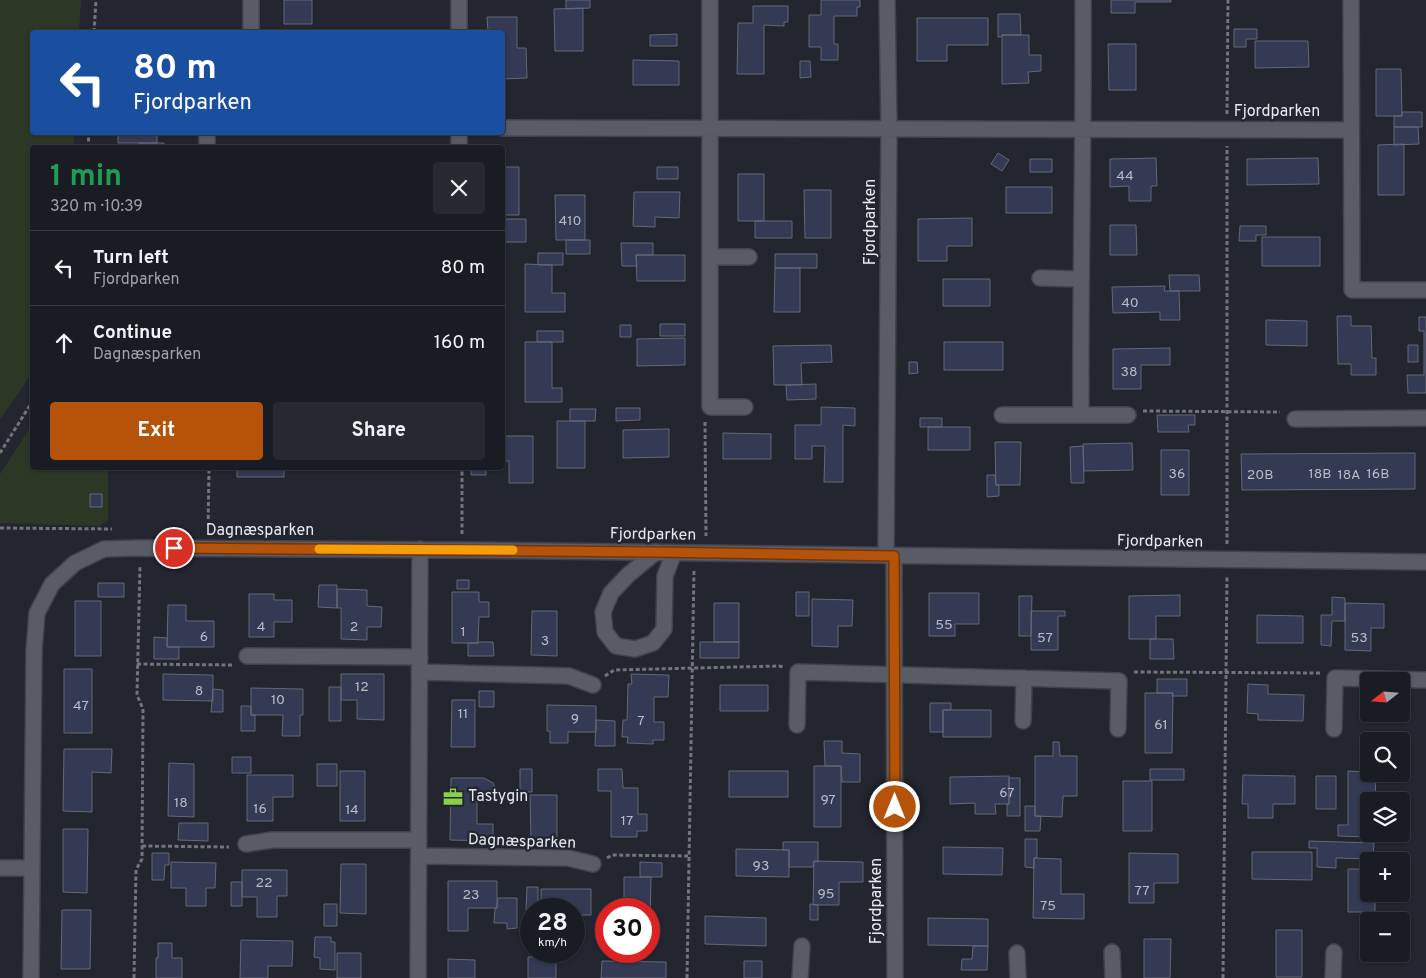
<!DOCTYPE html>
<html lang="en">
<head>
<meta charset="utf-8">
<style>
	:root { --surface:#1a1c23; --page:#272930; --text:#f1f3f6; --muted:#9fa1a6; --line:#383a41; --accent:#b45309 }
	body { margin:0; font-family:Overpass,sans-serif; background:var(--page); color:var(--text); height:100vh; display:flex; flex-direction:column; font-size:19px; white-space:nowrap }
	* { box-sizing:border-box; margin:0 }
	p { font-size:16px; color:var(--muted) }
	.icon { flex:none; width:28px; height:28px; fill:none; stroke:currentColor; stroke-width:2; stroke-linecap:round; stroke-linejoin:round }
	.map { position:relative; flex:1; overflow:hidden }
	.drawer { position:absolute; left:30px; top:145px; width:475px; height:325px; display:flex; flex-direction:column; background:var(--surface); border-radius:5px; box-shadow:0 1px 4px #0004,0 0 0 1px var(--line) }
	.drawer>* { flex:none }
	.banner { position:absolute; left:30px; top:30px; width:475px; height:105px; border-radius:5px; box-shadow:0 1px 4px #0004,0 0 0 1px var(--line); background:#1a4fa0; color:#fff; overflow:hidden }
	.needle { width:32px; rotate:253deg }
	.fabs { position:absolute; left:1360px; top:672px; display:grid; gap:10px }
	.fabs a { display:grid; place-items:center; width:50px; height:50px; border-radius:5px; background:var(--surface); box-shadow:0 1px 4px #0004,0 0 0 1px var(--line); font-size:25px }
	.speed { position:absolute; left:520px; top:898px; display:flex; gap:10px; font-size:25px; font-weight:700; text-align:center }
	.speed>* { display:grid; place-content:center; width:65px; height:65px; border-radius:50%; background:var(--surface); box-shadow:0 1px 4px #0004,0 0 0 1px var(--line); line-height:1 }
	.speed small { font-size:12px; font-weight:400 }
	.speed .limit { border:8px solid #d22; background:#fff; color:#111 }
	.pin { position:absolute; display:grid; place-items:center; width:42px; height:42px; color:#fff; margin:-21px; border:2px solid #fff; border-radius:50%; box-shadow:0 1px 5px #0007 }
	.me { position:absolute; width:55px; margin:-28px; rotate:0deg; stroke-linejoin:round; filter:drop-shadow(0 0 4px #0008) }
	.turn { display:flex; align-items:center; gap:18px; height:105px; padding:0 20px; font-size:22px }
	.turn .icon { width:65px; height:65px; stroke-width:2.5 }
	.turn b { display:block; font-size:35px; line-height:42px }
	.round { display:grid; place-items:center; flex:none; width:52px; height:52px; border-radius:5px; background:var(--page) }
	.head { display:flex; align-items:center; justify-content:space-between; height:85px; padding:0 20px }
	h1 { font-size:30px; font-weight:700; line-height:38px; color:#1e9e55 }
	.button { display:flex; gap:10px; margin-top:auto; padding:10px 20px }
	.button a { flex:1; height:58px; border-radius:5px; background:var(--accent); color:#fff; font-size:20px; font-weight:700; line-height:58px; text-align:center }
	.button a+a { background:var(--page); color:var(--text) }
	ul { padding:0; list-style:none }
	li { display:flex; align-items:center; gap:15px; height:75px; padding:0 20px; border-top:1px solid var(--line) }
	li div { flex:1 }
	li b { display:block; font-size:19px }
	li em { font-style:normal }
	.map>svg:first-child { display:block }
	.green { fill:#2c3725 }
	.building { fill:#343954; stroke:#656874 }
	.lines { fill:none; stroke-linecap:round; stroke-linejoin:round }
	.minor-casing { stroke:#41424b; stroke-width:18 }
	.path { stroke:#72737c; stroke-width:3; stroke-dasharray:4 2.5; stroke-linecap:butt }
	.minor { stroke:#595b67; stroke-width:15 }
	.route-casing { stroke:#753606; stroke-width:12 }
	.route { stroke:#b45309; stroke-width:9 }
	.slow { stroke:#f59e0b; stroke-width:9 }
	.labels { text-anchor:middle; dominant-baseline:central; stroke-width:4.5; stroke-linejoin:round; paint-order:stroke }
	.number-label { font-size:14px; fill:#babcc8 }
	.street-label { font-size:16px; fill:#e7e8ef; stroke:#23252f }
	.poi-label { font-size:16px; fill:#e7e8ef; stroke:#23252f; text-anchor:start }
</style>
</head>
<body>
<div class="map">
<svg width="1426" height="978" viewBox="0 0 1426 978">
	<rect width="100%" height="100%" fill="#23252f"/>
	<path class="green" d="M0,0H81L79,32H32V132L74,133V147L32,148V373L0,420Z
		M32,425V468H108V520L100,526L0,523V474Z"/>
	<path class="building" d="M284,0H312V24H284Z
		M566,0H590V8L566,9Z
		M821,0H860V7H857V16H834V44H838V60H821V47H809V15H821Z
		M1111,0H1171V2H1135V13H1111Z
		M753,6H788V22H784V26L764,25V74H737L738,23H753Z
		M583,8V51H555L554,9Z
		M998,14H1020L1021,35H1002L1001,37H998Z
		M487,17H517V48H526L527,78L502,79V32H488Z
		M917,18H988V45H947V61H917Z
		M1234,29H1257V39H1246V47H1234Z
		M677,34V46H650V35Z
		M1002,35H1029V55H1041V71L1028,72L1029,83L1002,84Z
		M1255,41H1308L1309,67L1255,68Z
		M1108,44H1136V90H1109Z
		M633,60L679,61V85H633Z
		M800,61H810L811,77L800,78Z
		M1376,69H1401L1402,116H1376Z
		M1402,112H1422V127H1394V116H1402Z
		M1394,127H1418L1419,144L1394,145Z
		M118,132H157V143H118Z
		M139,143H164V148H139Z
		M1404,144V195H1378V145Z
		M998,153L1009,160L1002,171L991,164Z
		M1156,158L1157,186H1151V201H1129V186L1110,187V159Z
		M1318,158L1319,184L1247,185V159Z
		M1030,159H1052V172H1030Z
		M502,167H519V215H502Z
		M657,167H678V179H657Z
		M738,174H764V221H738Z
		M1006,187H1052V213H1006Z
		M804,190H831V238H805Z
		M634,192H680L679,218L655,217V227L633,226Z
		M555,195H585V240H556Z
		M972,218V246H947V261H918V219Z
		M502,219H526V242H502Z
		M755,221H792V238H755Z
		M1110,225H1136L1137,255H1110Z
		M1240,226H1266V235H1256V241H1239Z
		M1262,237H1320V266H1262Z
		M566,240H590V254H566Z
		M621,243H653V255H636L637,266H622Z
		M538,253H563V265H538Z
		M775,254H817V268H775Z
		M636,255H685V281H637Z
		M525,264L552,265V293H565V312H525Z
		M775,268H800V312H774Z
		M1169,275H1199L1200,291H1170Z
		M943,279H990V306H943Z
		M1165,286L1164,291H1179L1180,320H1160V312L1113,313L1112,287Z
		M1337,316H1351V326H1371L1372,358H1376V375H1351V364H1338Z
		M1419,317H1426V393H1408L1407,375H1424V331H1419Z
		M1266,320L1307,321V346L1266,345Z
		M660,324H685V336H660Z
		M620,325H631V337H620Z
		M537,331H563V342H537Z
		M685,338V365L637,366V339Z
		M525,342H552V388H562V402H525Z
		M944,342H1003V370H944Z
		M831,345L832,362L801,363L802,385H774L773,346Z
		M1408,345H1418V362H1408Z
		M1170,348V365H1141V389H1113V349Z
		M909,362H917L918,373L909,374Z
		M816,384V399L787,400L786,385Z
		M821,407L855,408V426L843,425V482H824L825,446H812V459H795V425H821Z
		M616,408H640V420L616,421Z
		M570,409H596L595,421H570Z
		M1157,415H1195V425H1188L1189,432H1158Z
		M920,418H942V427H920Z
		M557,421H585V468H557Z
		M928,427H970V450H928Z
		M669,429V457L623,458V430Z
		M723,433L771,434V459H723Z
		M502,436H533V483H509V461H502Z
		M995,442H1021L1020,485H996Z
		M1132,443L1133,470L1084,471L1083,444Z
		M1083,446L1084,483H1071L1070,447Z
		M1161,450H1189V495H1161Z
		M1415,453V489L1242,490L1241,454Z
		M237,468H284V477H237Z
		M471,468H486V475H471Z
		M987,475H995L996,485H999V496L987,497Z
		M90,494H102V507H90Z
		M457,580H469V589H457Z
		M98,583H124V597H98Z
		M319,585H337V608L318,607Z
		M337,589L367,590V606L382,607L381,627H367V640L341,639V608H337Z
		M452,592H479V602H489V617H479L478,643H452Z
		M796,592H809V616H796Z
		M929,593H979V624H955V636H929Z
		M249,594H274V600H292V622H274V637H249Z
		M1180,595V616H1156V639H1129V596Z
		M1019,596H1032L1031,636H1019Z
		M1332,597L1345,598V621H1332L1331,646L1321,645V615H1332Z
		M812,599L853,600L852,626H838V647L812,646Z
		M75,601H101V656H75Z
		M714,603H739V642H714Z
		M1345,603L1384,604V628H1371V651L1345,650Z
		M168,605H186V621H214V647H167Z
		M532,611H557V656L531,655Z
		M1031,611H1065V616H1058V650H1031Z
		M1257,615L1303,616V643H1257Z
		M154,637L167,638V647H179V659H154Z
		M1150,639H1173L1174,659H1150Z
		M478,642H493L494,656H468V643H478Z
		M700,642H739V658H700Z
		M64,669H92V733H64Z
		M163,674L213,675V701L163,700Z
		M341,674H384V720L357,719V700H341Z
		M631,674L669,675L668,697H654V722H664V740H653V744L627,743L628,737H622L623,720H627L628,684H632Z
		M1157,679H1187V696H1172L1173,693H1157Z
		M1248,684L1268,685V694L1304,695L1303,721L1258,720V714L1247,713Z
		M720,685H768V711H720Z
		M329,687H341V721H329Z
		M251,688L303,689V715H300V736H282L283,715H251Z
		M213,689L223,690V712H211Z
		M479,691H494V707H479Z
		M1145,693H1173L1172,753H1145Z
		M452,700H475V747H451Z
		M930,703H951V710H943V732H930Z
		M547,705L596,706V732H568V743H550V731H547Z
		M241,706H251V715H255V731H241Z
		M943,710H991V737H943Z
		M596,720L615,721V746H595Z
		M824,741H842V753L860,754V782H842L841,766H825Z
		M1053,742H1059L1060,756H1077V796H1063L1062,817L1035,816V756H1053Z
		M64,749H112L111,773L92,772V812L63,811Z
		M232,757H251V773H232Z
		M1364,762H1369V772H1364Z
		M169,763L194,764V817L168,816Z
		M317,764H337V786H317Z
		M814,766H841V827H814Z
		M520,769H532V792H520Z
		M598,769H622L623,788H638V814H647V831H637V837H611V791H598Z
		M1150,769H1184V780H1150Z
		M340,771H365V821H340Z
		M729,771H788V797H729Z
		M1348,771L1369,772V774H1376L1375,801H1369L1367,837L1338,836V825H1348Z
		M247,775H293V797H273V821H247Z
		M1243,775L1295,776V804H1273V818H1248V804H1242Z
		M1009,776V804H995L996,814H975V803L950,804V777Z
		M1316,776H1336V809H1316Z
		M451,778H484L493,783L495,788L493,794L489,798H477V824H493V841L450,840Z
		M1009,778H1020V816H1007V804H1009Z
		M1123,781H1152V831H1123Z
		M530,795H557V840H531Z
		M1025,806H1035V816H1041L1040,831H1025Z
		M179,823H208V841L178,840Z
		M63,829H88L87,893L63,892Z
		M1025,839H1037V858H1034V868L1025,867Z
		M1309,841L1374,843L1373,859L1336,858V868L1317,867V848H1309Z
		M783,842H818V862L814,861L813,867H789V850H783Z
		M943,847L1003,848L1002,875L943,874Z
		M736,849L789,850V877L736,876Z
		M1252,852H1312V880L1252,879Z
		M152,853H169V865H165L164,880H152Z
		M1129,853L1178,854V883H1154V903H1129Z
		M1034,858L1061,859V894H1084V919L1033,918Z
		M814,861L863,862V882H839V905H813Z
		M171,862L216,863L215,888H206V906H186V888H171Z
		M640,862L662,863V877H640Z
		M341,864H366V914L340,913Z
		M1348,869H1369V894H1375V912H1348Z
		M242,870H287V896H277V917H257V897H242Z
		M624,877H651L650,925H649V909H624Z
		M448,881H497V908H468V931H448Z
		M231,882H242V906H231Z
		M527,887H538V909L526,910Z
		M541,889H591V915H574V909H541Z
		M498,898H517V928L507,929V923H494L495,908H497Z
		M324,904H337V926H324Z
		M810,904L818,905V920H810Z
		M62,910H91L90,969H61Z
		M705,916L766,918V946L705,944Z
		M928,918L988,919V946L928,945Z
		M1276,930H1302V977H1276Z
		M315,937H331V942H335V970L320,969V958L314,957Z
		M1144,939H1171L1170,978H1144Z
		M241,940L293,941L292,966H268V978H240Z
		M158,943H172V958H182V978H156V958H158Z
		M973,946H988L987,970H961L962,959H972Z
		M337,953H361V978H337Z
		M528,957H556V978H528Z
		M448,959L475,960V978H448Z
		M602,961L666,962V978H601Z
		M744,961H762V978H744Z"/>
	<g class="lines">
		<defs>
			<path id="minor" d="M251,0V32
				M710,0V407H745
				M1351,0L1352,290H1426
				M459,32V0
				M502,128L1351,130
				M207,132V148
				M459,132V148
				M710,257H749
				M1040,278L1080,279
				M1081,414C1080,276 1084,138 1083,0
				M1002,415H1128
				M1295,419L1426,418
				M656,552L628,575L611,593L603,612L605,632L616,646L635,649L653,643L664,629L665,576L674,553
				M886,556L889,129L887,0
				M894,556L895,978
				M247,656L420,657
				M419,672L569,676L593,685
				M1023,721L1024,678
				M797,725L798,672L1119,681L1118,729
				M1334,729L1335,678L1426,680
				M246,844L272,840H419
				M419,856L568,858L593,864
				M0,868H32
				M1112,952L1113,978
				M1017,953L1018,978
				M31,978L34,650L37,613L52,584L75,563L104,549L140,548L461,550L1426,562
				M418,978L420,549
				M800,978L802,946
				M1333,978L1334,952"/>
		</defs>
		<use href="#minor" class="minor-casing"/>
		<path class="path" d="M94,32L96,0
			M1227,114L1228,0
			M88,148L89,132
			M1143,411L1280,412
			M705,422L706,536
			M0,453L32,402
			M0,528L112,529
			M208,532L209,468
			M462,534V468
			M1227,544V146
			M137,664L232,665L234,664
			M1134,672L1320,673
			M605,676L614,670L779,666L784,667
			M142,846L229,847
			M607,858L612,855L688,856
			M134,978L136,870L142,859L143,709L137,695L140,565
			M687,978L694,569
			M1223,978L1227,576"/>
		<use href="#minor" class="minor"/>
	</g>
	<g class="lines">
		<defs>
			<path id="route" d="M174,548L656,552L894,556L895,807"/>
		</defs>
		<use href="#route" class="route-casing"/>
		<use href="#route" class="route"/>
		<path class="slow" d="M319,549L513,550"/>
	</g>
	<defs>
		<symbol id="office-bare" viewBox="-9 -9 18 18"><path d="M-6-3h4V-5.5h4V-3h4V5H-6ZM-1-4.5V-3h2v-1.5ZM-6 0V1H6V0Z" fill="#89cf48" stroke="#23252f" stroke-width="2.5" paint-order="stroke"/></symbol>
	</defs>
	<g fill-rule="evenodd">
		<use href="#office-bare" x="439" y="783" width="28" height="28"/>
	</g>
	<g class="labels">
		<g class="number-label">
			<text x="1125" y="176">44</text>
			<text x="570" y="221">410</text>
			<text x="1130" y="303">40</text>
			<text x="1129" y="372">38</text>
			<text x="1177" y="474">36</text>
			<text x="1320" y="474">18B</text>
			<text x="1378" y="474">16B</text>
			<text x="1260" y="475">20B</text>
			<text x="1349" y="475">18A</text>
			<text x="944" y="625">55</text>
			<text x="261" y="627">4</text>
			<text x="354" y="627">2</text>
			<text x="463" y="632">1</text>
			<text x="204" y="637">6</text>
			<text x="1045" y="638">57</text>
			<text x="1359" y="638">53</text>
			<text x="545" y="641">3</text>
			<text x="362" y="687">12</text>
			<text x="199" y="691">8</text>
			<text x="278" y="700">10</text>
			<text x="81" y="706">47</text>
			<text x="463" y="714">11</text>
			<text x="575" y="719">9</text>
			<text x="641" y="721">7</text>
			<text x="1161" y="725">61</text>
			<text x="1007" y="793">67</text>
			<text x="828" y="800">97</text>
			<text x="181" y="803">18</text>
			<text x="260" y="809">16</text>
			<text x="352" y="810">14</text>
			<text x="627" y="821">17</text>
			<text x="761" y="866">93</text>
			<text x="264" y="883">22</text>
			<text x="1142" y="891">77</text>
			<text x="826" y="894">95</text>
			<text x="471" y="895">23</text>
			<text x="1048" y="906">75</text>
		</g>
		<g class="street-label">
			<text x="1277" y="112">Fjordparken</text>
			<text transform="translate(871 222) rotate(-90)">Fjordparken</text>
			<text x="260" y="531">Dagnæsparken</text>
			<text transform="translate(653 535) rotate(1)">Fjordparken</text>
			<text transform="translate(1160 542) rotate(1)">Fjordparken</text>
			<text transform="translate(522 842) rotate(2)">Dagnæsparken</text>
			<text transform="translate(877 901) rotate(-90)">Fjordparken</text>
		</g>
		<g class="poi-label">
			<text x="468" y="797">Tastygin</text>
		</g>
	</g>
</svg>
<div class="fabs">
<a><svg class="needle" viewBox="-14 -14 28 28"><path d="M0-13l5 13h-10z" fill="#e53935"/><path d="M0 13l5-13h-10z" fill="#9fa1a6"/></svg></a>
<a><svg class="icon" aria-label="search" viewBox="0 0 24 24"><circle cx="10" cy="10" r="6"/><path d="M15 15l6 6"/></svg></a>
<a><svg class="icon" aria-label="layers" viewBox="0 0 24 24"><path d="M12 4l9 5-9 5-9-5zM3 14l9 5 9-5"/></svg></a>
<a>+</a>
<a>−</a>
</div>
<div class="speed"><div>28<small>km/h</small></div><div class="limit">30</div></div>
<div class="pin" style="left:174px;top:548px;background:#d93025"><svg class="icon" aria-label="arrive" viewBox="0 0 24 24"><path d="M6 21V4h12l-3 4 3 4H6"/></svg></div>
<svg class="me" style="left:895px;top:807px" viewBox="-20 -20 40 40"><circle r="17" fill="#b45309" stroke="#fff" stroke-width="3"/><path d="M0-11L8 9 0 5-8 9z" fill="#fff"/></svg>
<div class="banner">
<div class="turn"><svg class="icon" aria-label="left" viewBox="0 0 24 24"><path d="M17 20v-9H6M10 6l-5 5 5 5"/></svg><div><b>80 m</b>Fjordparken</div></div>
</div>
<section class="drawer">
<div class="head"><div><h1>1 min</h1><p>320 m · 10:39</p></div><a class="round"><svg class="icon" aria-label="close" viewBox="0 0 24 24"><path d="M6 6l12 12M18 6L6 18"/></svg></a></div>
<ul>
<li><svg class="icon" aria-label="left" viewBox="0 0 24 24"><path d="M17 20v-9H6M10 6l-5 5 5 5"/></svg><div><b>Turn left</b><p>Fjordparken</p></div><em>80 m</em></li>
<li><svg class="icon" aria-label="ahead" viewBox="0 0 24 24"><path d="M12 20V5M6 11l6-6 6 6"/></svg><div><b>Continue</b><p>Dagnæsparken</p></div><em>160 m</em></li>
</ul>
<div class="button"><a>Exit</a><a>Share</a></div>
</section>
</div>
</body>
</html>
